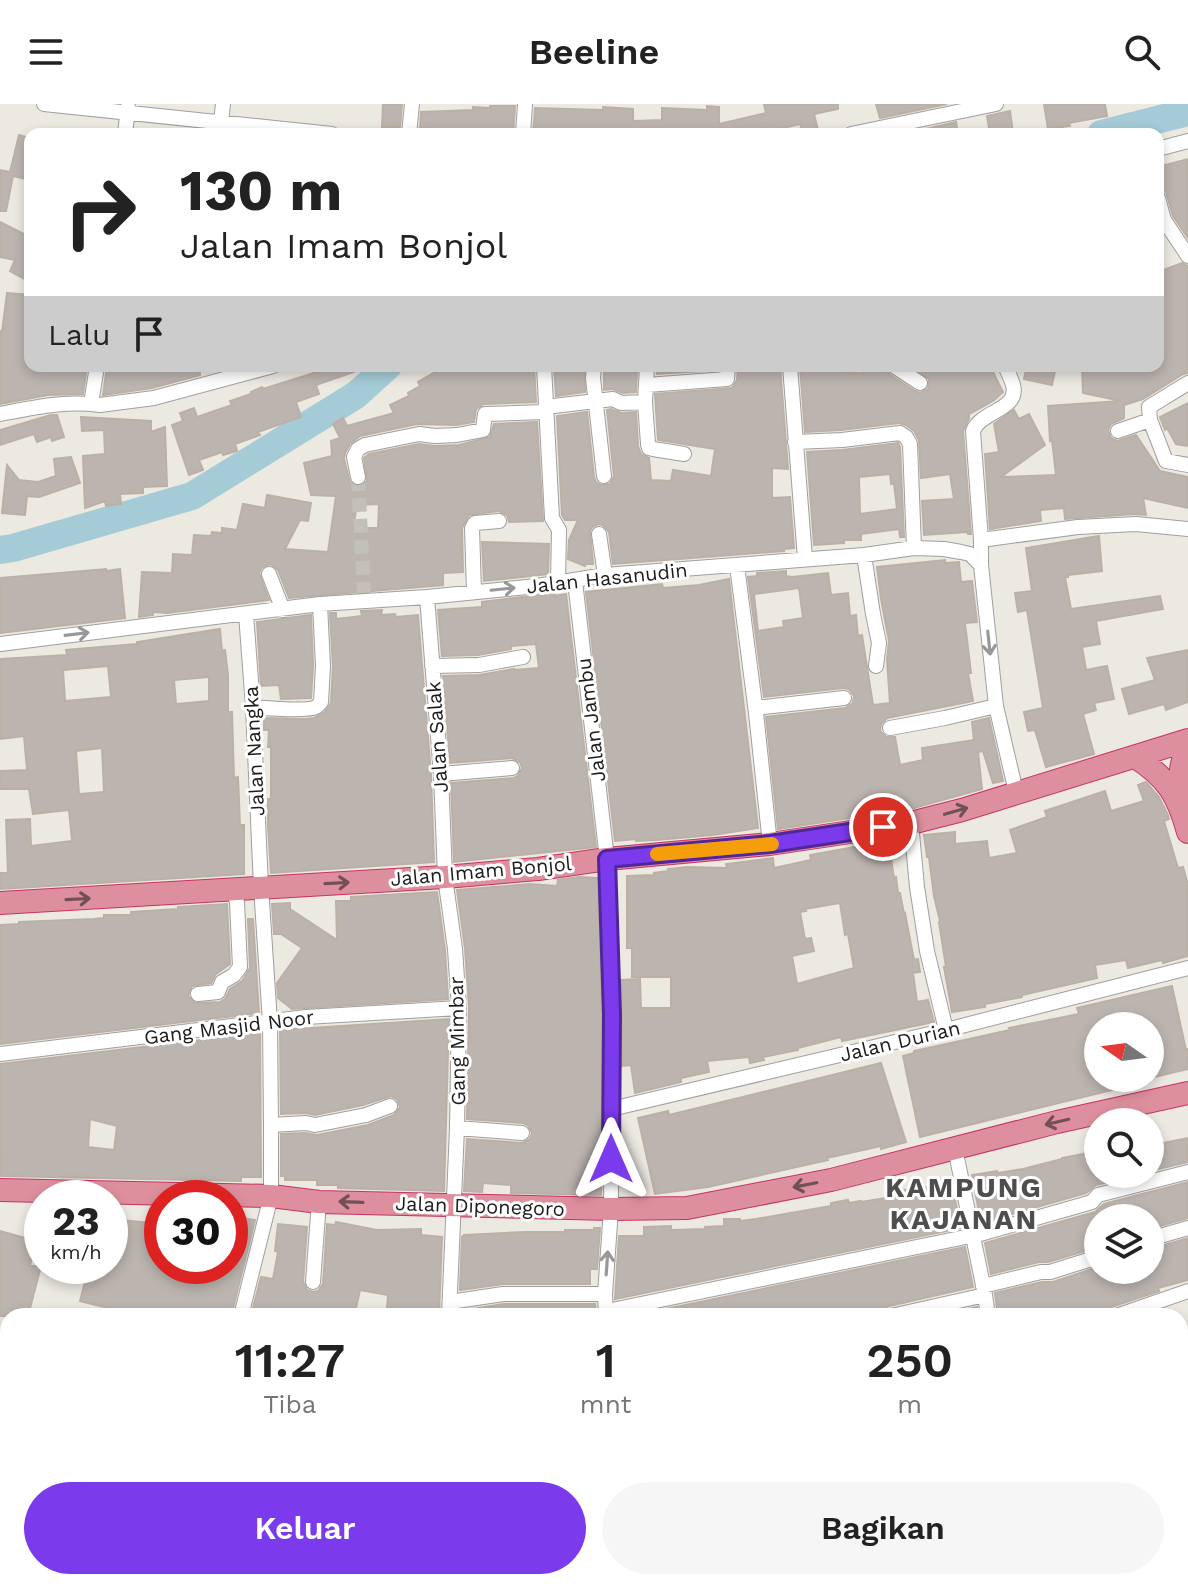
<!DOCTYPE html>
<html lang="id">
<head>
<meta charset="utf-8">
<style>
	:root { --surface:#fff; --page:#f6f6f6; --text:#222; --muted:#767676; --accent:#7c3aed }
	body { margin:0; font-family:"Work Sans",sans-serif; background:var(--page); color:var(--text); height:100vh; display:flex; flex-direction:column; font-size:30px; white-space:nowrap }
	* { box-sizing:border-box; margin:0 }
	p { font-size:26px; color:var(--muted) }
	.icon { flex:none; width:44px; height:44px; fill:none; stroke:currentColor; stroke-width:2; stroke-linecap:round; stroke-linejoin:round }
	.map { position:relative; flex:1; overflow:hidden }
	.details { position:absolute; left:0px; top:1204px; width:1188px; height:282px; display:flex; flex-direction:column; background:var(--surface); border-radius:24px 24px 0 0; box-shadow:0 4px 12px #0003 }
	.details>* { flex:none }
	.banner { position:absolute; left:24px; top:24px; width:1140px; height:244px; border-radius:16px; box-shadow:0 4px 12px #0003; background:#fff; color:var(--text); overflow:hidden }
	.needle { width:52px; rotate:284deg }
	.tools { position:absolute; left:1084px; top:908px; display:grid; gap:16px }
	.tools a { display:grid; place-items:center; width:80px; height:80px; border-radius:50%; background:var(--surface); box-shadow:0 4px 12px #0003; font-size:40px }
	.speed { position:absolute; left:24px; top:1076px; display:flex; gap:16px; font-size:40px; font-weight:700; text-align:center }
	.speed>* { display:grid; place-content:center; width:104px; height:104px; border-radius:50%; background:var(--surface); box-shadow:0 4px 12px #0003; line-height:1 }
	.speed small { font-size:20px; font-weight:400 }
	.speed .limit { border:12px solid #d22; background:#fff; color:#111 }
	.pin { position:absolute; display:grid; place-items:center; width:68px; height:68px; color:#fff; margin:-34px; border:4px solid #fff; border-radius:50%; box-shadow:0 2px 8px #0007 }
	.me { position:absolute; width:88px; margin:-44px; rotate:0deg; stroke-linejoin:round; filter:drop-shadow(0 0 6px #0008) }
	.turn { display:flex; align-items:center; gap:28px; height:168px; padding:0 24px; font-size:36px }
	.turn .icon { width:104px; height:104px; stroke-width:2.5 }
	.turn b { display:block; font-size:56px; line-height:68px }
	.then { display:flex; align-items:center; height:76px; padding:0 24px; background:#0003; gap:16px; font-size:30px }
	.eta { display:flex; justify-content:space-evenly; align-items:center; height:136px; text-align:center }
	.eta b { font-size:48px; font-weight:600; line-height:56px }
	.cta { display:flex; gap:16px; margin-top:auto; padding:16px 24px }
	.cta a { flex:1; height:92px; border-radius:48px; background:var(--accent); color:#fff; font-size:32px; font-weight:600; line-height:92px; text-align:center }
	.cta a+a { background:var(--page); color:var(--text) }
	header { display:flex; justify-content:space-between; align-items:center; height:104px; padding:0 24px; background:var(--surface); font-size:36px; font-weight:600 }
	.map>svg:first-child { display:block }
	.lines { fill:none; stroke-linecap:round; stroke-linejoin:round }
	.river { stroke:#a5cbd6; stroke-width:28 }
	.building { fill:#bcb4af; stroke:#bcb0a5; stroke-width:2; fill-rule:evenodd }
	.minor-tunnel { stroke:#c2c0b9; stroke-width:14; stroke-dasharray:14 7; stroke-linecap:butt }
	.minor-casing { stroke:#9f9f9f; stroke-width:16 }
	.highway-casing { stroke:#c73264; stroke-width:24 }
	.minor { stroke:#fff; stroke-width:14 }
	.highway { stroke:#de8f9d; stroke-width:22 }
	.oneway { stroke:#989898 }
	.oneway2 { stroke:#734f56 }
	.route-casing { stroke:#51269a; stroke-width:20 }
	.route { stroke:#7c3aed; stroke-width:14 }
	.slow { stroke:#f59e0b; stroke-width:14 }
	.labels { text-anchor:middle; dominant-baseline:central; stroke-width:6; stroke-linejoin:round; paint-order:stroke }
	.street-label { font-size:20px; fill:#1b1b1b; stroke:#fff }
	.district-label { font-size:28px; font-weight:bold; letter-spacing:2px; fill:#4e4e4e; stroke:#fff }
</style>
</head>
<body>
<header><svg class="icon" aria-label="menu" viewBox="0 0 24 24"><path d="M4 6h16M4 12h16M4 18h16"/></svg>Beeline<svg class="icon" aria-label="search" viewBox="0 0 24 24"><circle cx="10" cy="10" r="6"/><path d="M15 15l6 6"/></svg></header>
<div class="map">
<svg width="1188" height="1485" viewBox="0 0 1188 1485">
	<rect width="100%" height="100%" fill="#ece9e1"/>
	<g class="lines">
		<path class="river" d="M1101,30L1188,8
			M0,446L13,444L192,392L356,291L388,262
			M1182,1485L1188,1480"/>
	</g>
	<path class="building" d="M383,0H402L400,23H382Z
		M764,0H838V5L814,10L819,30H803L800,20L762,29L761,25L738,30H533L535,4L603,6V3L633,5V17L662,16V4L707,6V2L719,3V20L766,9Z
		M876,0H947L880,14Z
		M1044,0H1105L1107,12L1069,19L1070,22L1048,25Z
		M490,2H515L513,30H425V24H420L421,8L473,6V3L490,4Z
		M1010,7L1013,29L990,30L987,12Z
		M956,18L958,30H917V27Z
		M19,31L30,34V76L13,72L6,107H0V66L10,68Z
		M1188,55V134L1173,112L1166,88L1158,84V63Z
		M0,118L30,133V178L10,167L15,156L0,153Z
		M1182,159L1188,162V269L1183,270L1143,295L1124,301V314L1111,320L1108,326L1111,334L1117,337L1136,331L1160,367L1188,373V404L1143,394L1146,411L1135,410L1065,415L1064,404L1040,406L1041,417L990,425L985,350L999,348L994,320L1014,306L1019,315L1029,310L1045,341L1001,373L1056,371L1052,336L1050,337L1048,302L1121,297L1083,289L1082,264L1110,263L1109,262H1158V168Z
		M7,189L30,191V231L26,262H87L83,290L48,291L0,300V227L2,228Z
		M107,262H199L200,271L152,284L103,291Z
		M336,262H365V264L316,281L319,290L296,298L301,313L258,328L260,331L235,340L237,347L223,351L222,348L199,356L203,366L189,371L172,321L183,317L180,309L194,304L197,313L232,301L230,297L251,290V288L262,283L263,285Z
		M446,262H534L536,298L484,300L476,305L474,318L456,321L417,320L360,332L350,340L345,349L344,355L350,379L359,383L367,377L364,354L369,350L419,340L435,342L459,341L490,333L494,320L537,318L543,417L509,418L507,411L499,407L469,411L462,424L463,468L443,469V481L289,494L278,466L270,460L262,463L259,469L269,496L167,509L153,508V511L139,513L142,468L172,469L173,450L192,451L194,431L211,432L212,428L222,429V424L237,426L243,400L265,404L267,391L311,399L308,417L300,416L285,445L328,448L336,392L311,391L304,359L332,352L331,337L340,334L333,320L343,314L347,322L394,309L390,301L409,292L408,289L420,282L418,278ZM379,400L378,424H353L357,401Z
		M554,262H584L585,288L556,292Z
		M604,262H637L636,288L623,289L613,285L604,286Z
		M657,262H718V266L657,270Z
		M738,262H780L788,365L772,364V394L790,393L794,444L784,445V447L613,460L609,428L603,421L598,420L592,423L590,427L593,460H586L585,462L568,455L569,436L578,416H565L562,411L557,312L587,308L594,373L596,378L601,381L610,380L614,372L607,306L611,305L621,309L636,308L638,342L641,350L649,354L651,376L671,377L673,366L711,372L715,345L658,336L655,290L732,284L737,276Z
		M800,262L864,270L854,262H884L889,270L915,287L920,289L928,285L929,275L912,262H990L1003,288L993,297L969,310V314L963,327L971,430H968V428L924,431L922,397L954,395L950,370L921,374L919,336L914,327L906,321L899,319L841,326L805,328Z
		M1027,262H1056L1052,281L1024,275Z
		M1188,299V342L1176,340L1167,324L1165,326L1160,313Z
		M51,311H57L64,333L52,337L51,333L37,338L34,330L0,341V326Z
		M81,313L151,317V328L165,323L167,382L143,383V389L120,390L121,400L106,402L105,397L85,404L83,352L105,350L104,326L82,327Z
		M898,339L900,343L904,433H900L899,425L861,430V436H844V439L814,441L807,348L842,346ZM890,370L891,380H894L897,405L860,410L859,373Z
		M71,353L80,379L39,393L27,392L25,411L2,409L7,361L19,376L38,378L56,372L54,355Z
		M1099,432L1102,467L1068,471V473H1065L1071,505L1160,492L1163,505L1096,517L1100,540L1082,543L1086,566L1107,562L1114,595L1094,599L1096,606L1083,610L1094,650L1046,663L1035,626L1028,627L1024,608L1043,604L1027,506L1018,508L1015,489L1032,487L1026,444Z
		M482,438L549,440L548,470L484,477Z
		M945,456V459L959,458L961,478L972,477L977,518L965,519L971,569H968L973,597L887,614L881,620L880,627L886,633H895L900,661L923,656L922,644L974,636L972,618L989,614L1003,677L993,679L983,647L978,648L982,685L914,704L778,725L766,613L845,604L853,599L854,592L849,585L843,584L764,593L748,473L757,472V469L786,467V472L792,473L828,469L831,491L848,489L850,512L856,511L858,532L862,531L873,601L890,599L887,556L889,537L881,495L877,463ZM799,484L803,514L783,517L784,523L758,527L754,490Z
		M106,465V467L120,465L125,514L0,529V474Z
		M729,475L758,724L713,731L656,736L636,737V735L615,737L586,488L662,480L663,484L699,481Z
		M555,489L554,492L566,490L596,743L454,758L451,679L514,674L518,672L522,664L520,658L512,654L450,659L443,572L479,571L514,565V566L539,564L536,540L511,542V545L478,551L442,552L438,506L482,503V498Z
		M382,506L381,511L395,510L396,513L418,511L431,671L434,758L271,769L268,721V695H271V643H268L269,626H264V614L305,615L314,614L324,609L331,599L333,562L330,509H336V515L362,512L361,507Z
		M311,511L313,562L311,594L281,595L279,581L261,582L257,518Z
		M220,525L222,547L225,546L228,571V608H232L234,674L238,673L240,721H244V770L0,785V769H8L6,716L30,715L31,742L72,737L69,706L33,710L29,685H0V667L27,666L24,632L0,635V555L67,551L66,546L137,540V538ZM108,562L111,593L65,597L63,566ZM209,573V597L176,600L174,576ZM102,644L104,688L79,690L76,647Z
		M1188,546V598L1166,606L1164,600L1129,610L1122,585L1155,576L1147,554Z
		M1146,678L1159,693L1167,709L1169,715L1164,717L1178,764L1183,763L1188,781V852L1163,859L1162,856L1128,864L1126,856L1095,861L1097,874L1022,891V893L985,900V903L952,908L944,863H946L939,818L940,817L934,792L929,753H927L924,731L955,728V740L987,737L989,754L1017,749L1010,726L1047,713L1045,707L1105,687L1111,707L1144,697L1138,681Z
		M888,737L894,774L896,773L898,789H900L904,810L905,809L914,856L918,855L920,868L913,869L917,898L928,896L934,918L842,937L841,933L798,944V946L763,953L764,956L750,959L749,953L707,957L709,968L681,974V978L635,989L631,961L622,962L621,876L640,875L641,904H671V873H632V844H627V772L654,771V769L669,767L668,765L687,763L727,764L726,760L773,754L774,764L811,756L810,751ZM840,799L845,831L848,830L854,864L797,880L792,852L814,847L811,834L805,835L800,808L806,807L805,805Z
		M579,773L598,774L602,911L601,1091L511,1089V1081L483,1079L482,1088L464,1087L467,1035L522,1039L530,1035L532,1029L528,1021L523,1019L467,1015L469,903L465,844L457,786L530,780L557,782L558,776Z
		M437,788L445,846L448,895L292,905L278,894L277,879L302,844L281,830H274L272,800L290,799V805L337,836L336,797H351V793Z
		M227,800L230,860L216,870L211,879L192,882L188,892L195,899L220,898L225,895L230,885L242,877L250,864L248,815H253L259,909L0,940V821L19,820V818L94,815L104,814V811H131V808L178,805V803Z
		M1172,882L1186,946L1188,945V965L1150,974V922H1098V974H1118L1120,984L920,1033L903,952L914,949V947L1010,926L1009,924L1079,910L1077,904Z
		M449,915L444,1087L338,1084V1081H317V1076H285V1072H281V1030L305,1029L317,1031L368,1021L394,1011L400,1003L397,995L391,992L363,1001L315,1011L306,1009L281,1010L280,926Z
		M260,929L261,1073H241V1077L1,1072L0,960ZM90,1015L117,1022L114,1046L88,1043Z
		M881,959L906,1038L881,1045V1042L827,1054L828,1056L708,1083L655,1090L638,1014L668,1007L669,1011Z
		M1188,1034V1058L1150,1067V1051L1165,1048L1163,1039Z
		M1098,1047V1070H1140L1096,1081L1086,1089L981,1119L972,1071L997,1067L998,1069L1023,1065L1062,1055V1054Z
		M1188,1078V1114L1150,1125V1114H1098V1143L1048,1158H1039L991,1170L985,1139L1095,1108L1104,1100Z
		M951,1081H952L961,1124L615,1195L619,1132H644V1123L671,1122V1126L706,1125L705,1123L724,1122V1115H740V1117L756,1115L831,1102V1099L848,1096L849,1099L861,1097V1098L904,1091L903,1086Z
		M230,1112L255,1116L231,1212H123L124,1208L80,1197L89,1162H110V1115L162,1120V1162H230Z
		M336,1118L377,1126L421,1125V1131L442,1133L439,1212H390V1204H387L388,1191L360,1186L355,1209L337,1205V1212H251L261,1173L273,1175L278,1148L275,1147L278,1120L307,1123L303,1178L307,1186L313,1188L318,1187L323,1180L327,1120L335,1121Z
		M594,1124H600L597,1165H590V1180H503L460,1186L462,1133L464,1131L525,1128H565V1126H594Z
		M0,1127L36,1137L30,1162H41L28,1212H0Z
		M1188,1134V1176L1158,1184L1159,1187L1102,1206L1103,1208L1087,1212H998L995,1189L1042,1178H1053L1098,1163V1166H1150V1161L1155,1160L1151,1145Z
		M965,1143L973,1183L889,1202L884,1205L881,1212H742V1210L723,1212H632Z
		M504,1200H595L596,1209H591V1210L566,1209V1212H459V1207Z
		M977,1203L978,1212H937Z"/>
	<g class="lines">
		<path class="minor-tunnel" d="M358,373L364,491"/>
		<defs>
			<path id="minor" d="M44,0L332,30
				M221,18L223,0
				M125,30L128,3
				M409,30L412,0
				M523,30L525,0
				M851,30L996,0
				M1158,45L1188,37
				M1158,94L1164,116L1188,152
				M544,262L552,414L559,426L558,478
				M594,262L593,274L604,372
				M647,262L645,298L648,340L649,344L653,345L684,350
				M790,262L805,455
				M894,262L920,279
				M1005,262C1008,268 1011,274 1013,281C1020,306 980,307 973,327L981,436V461L996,602L1016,688
				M647,281L727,275L728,262
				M91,300L97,262
				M545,303L613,295L621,299L645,298
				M0,310C32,304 67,296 100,301L154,294L273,262
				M1150,316L1166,357L1188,361
				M1118,327L1150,316L1149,303L1188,279
				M795,338L842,336L900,329L906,333L910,340L914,444
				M358,373L354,353L358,345L365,341L419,330L435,332L457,331L483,326L485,310L545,308
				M599,430L605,471
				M981,436L1078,423L1136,420L1188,425
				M864,451L873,510L879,539L876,562
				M737,462L756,609L770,740
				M269,470L283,506
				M575,477L607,755L612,911L611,1105L605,1190L606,1212
				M474,488L472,424L475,419L499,417
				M427,493L441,670L445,773L455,845L459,904L457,1024L449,1212
				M0,540L320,500L427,493L537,482L605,471L864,451L914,444L944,445L961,448L970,450L981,461
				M432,562L479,561L523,553
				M253,603C265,604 307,608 316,603C318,602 319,600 321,598L323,562L320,500
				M756,604L844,594
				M890,624L945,614L996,602
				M441,670L512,664
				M911,719L917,783L927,847L946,926
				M198,890L218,888L222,878L234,871L240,863L237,798L233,786
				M0,950L306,913L459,904
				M611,1005L946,926L1188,864
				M271,1021L306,1019L315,1021L366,1011L390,1002
				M457,1024L522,1029
				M955,1044L985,1191L988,1212
				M1150,1135L1188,1124
				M313,1178L319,1098
				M983,1182L1041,1168H1050L1098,1153
				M450,1198L503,1190H605
				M607,1207L980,1130L1092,1098L1098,1091L1188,1068
				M241,1212L271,1092V1021L270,918L261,783L253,603L246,510
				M891,1212L985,1191
				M1116,1212L1188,1187
				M1180,1343L1188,1340
				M454,1478V1485
				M969,1478L970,1485
				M1053,1478L1054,1485
				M51,1485L60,1482L63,1478
				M269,1485V1478
				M391,1485L412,1478
				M594,1485V1478
				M735,1485L756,1478
				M1101,1485L1154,1478"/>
			<path id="highway" d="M1135,653C1168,674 1178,692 1188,728
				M1180,701C1180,682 1178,662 1188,644
				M0,799L445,773L538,765L607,755L770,740L911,719L962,706L1188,636
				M0,1086L271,1092L319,1098L611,1105L687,1104L831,1076L1057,1018L1188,989"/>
		</defs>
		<use href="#minor" class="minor-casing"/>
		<use href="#highway" class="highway-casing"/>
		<use href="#minor" class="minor"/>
		<use href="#highway" class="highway"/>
	</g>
	<defs><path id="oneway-shaft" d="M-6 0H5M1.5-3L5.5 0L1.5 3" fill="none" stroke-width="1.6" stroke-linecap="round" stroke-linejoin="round" transform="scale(2)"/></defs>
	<g class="oneway">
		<use href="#oneway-shaft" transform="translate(503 485) rotate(-6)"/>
		<use href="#oneway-shaft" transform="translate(77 530) rotate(-7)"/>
		<use href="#oneway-shaft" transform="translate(989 539) rotate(84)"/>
		<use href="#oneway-shaft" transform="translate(607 1159) rotate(-86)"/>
	</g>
	<g class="oneway2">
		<use href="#oneway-shaft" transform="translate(956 707) rotate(-16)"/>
		<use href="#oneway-shaft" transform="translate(337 779) rotate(-3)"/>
		<use href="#oneway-shaft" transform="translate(78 795) rotate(-3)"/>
		<use href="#oneway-shaft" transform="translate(1057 1018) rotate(167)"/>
		<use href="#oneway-shaft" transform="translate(805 1081) rotate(169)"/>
		<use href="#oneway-shaft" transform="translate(351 1098) rotate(-178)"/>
	</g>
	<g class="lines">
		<defs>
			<path id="route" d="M611,1055L612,911L607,755L770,740L883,723"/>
		</defs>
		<use href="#route" class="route-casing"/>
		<use href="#route" class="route"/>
		<path class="slow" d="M657,750L772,740"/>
	</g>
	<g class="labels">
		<g class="street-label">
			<text transform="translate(607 474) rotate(-6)">Jalan Hasanudin</text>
			<text transform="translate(591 616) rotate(-97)">Jalan Jambu</text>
			<text transform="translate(437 633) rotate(-94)">Jalan Salak</text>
			<text transform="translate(254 647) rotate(-93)">Jalan Nangka</text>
			<text transform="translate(481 767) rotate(-5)">Jalan Imam Bonjol</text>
			<text transform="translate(229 923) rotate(-7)">Gang Masjid Noor</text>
			<text transform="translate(457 937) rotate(-91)">Gang Mimbar</text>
			<text transform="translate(900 937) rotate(-13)">Jalan Durian</text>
			<text transform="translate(480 1102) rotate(2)">Jalan Diponegoro</text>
		</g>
		<g class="district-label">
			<text x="964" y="1083">KAMPUNG<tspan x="964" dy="32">KAJANAN</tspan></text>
		</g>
	</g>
</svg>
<div class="tools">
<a><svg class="needle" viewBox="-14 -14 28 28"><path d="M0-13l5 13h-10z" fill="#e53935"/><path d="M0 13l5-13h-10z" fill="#767676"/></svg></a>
<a><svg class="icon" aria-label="search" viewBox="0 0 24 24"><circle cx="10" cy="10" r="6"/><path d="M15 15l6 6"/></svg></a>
<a><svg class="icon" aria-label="layers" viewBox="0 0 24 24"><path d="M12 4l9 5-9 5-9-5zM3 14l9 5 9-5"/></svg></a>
</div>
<div class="speed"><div>23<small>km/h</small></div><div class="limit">30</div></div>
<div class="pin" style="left:883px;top:723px;background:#d93025"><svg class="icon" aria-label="arrive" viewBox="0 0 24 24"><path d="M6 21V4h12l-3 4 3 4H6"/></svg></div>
<svg class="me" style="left:611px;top:1055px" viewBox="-20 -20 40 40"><path d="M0-17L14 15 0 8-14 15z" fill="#7c3aed" stroke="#fff" stroke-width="4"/></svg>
<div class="banner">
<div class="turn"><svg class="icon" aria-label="right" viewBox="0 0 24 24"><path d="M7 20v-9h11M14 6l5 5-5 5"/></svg><div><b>130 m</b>Jalan Imam Bonjol</div></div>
<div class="then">Lalu<svg class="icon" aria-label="arrive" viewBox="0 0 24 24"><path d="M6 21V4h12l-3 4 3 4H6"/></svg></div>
</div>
<section class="details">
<div class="eta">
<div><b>11:27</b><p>Tiba</p></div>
<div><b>1</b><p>mnt</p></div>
<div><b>250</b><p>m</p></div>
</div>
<div class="cta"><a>Keluar</a><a>Bagikan</a></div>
</section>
</div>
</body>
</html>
